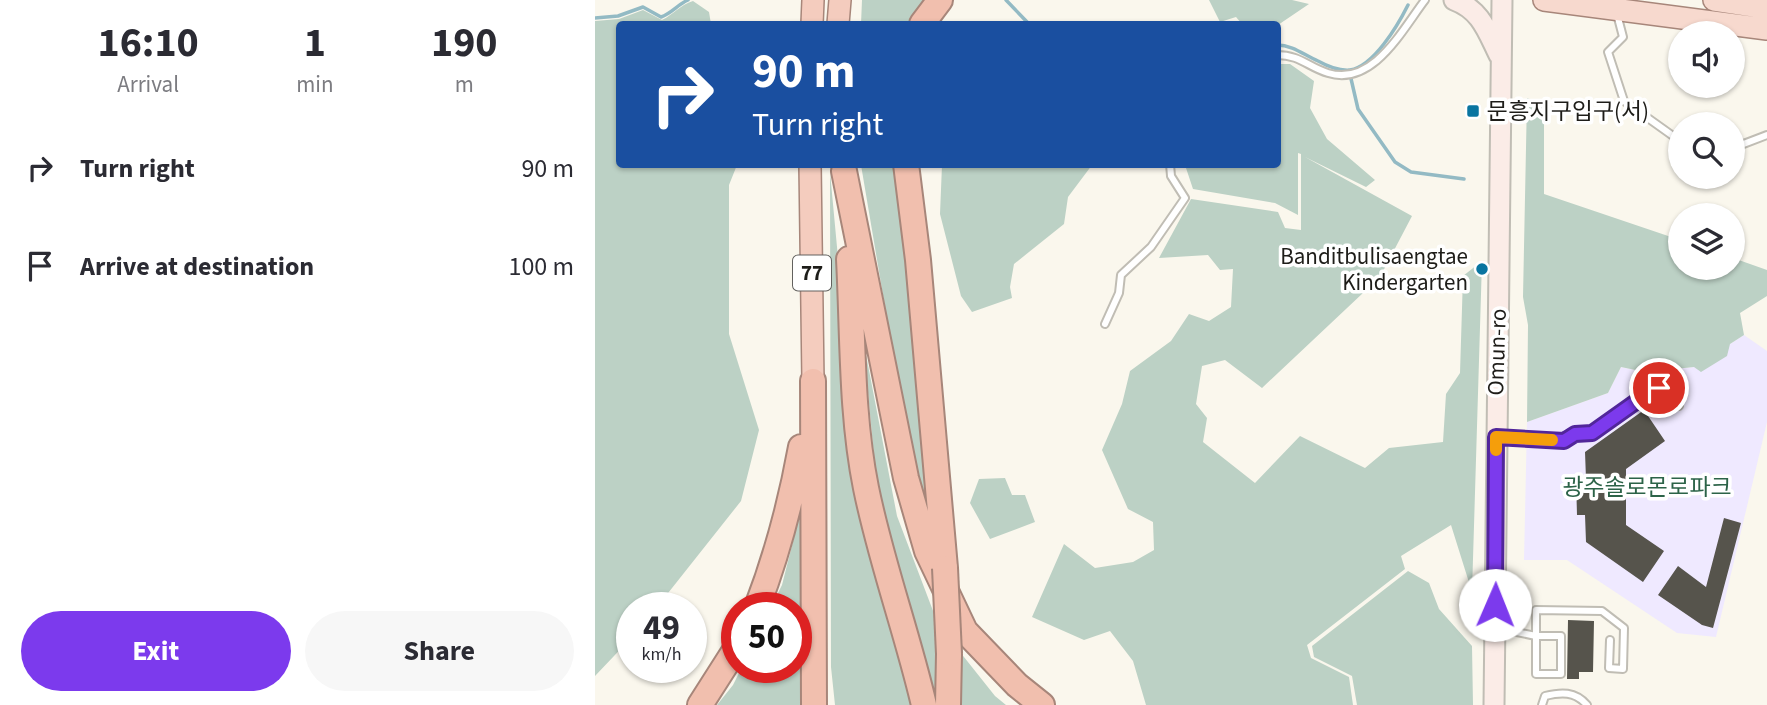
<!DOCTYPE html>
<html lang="en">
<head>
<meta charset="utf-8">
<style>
	:root { --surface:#fff; --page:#f7f7f7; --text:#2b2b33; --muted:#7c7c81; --accent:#7c3aed }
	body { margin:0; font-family:"Source Sans 3","Noto Sans KR",sans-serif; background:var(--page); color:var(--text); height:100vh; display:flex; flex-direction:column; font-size:26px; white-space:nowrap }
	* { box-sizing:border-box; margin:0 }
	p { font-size:23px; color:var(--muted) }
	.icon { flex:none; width:38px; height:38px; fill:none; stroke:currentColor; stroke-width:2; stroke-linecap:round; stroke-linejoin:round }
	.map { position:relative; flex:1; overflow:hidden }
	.sheet { display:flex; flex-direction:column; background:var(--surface); width:595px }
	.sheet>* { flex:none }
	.banner { position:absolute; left:21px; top:21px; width:665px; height:147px; border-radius:7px; box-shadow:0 2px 5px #0004; background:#1a4fa0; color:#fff; overflow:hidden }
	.tools { position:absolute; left:1073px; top:21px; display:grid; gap:14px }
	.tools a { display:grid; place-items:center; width:77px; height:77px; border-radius:50%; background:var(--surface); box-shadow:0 2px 5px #0004; font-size:35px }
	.speed { position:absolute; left:21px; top:592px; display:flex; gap:14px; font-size:35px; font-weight:700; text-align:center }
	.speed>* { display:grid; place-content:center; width:91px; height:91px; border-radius:50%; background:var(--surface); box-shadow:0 2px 5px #0004; line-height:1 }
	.speed small { font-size:18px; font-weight:400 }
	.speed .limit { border:10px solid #d22; background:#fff; color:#111 }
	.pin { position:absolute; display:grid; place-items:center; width:60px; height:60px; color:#fff; margin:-30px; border:4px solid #fff; border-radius:50%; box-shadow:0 2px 7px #0007 }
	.me { position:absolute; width:77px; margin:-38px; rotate:1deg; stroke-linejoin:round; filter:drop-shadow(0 0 5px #0008) }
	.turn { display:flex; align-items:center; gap:24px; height:147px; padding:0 21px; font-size:32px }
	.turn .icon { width:91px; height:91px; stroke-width:2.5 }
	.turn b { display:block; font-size:49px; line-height:60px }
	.eta { display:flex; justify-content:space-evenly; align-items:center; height:119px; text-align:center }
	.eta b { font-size:42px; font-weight:700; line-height:49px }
	.cta { display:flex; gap:14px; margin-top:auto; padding:14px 21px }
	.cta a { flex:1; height:80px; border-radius:42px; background:var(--accent); color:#fff; font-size:28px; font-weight:700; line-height:80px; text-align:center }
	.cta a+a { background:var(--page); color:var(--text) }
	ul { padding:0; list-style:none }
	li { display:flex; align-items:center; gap:21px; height:98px; padding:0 21px }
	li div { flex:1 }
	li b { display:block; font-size:26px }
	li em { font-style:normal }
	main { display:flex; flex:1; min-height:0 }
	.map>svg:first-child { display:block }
	.education { fill:#efe9ff }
	.green { fill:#bcd1c5 }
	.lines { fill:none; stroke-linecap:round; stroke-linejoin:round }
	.stream { stroke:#93bac4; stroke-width:3.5 }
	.building { fill:#56544c }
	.service-casing { stroke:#c0bdb4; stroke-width:10 }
	.secondary-casing { stroke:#c0bdb4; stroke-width:23 }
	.primary-casing { stroke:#a7867a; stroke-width:24 }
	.trunk-casing { stroke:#a7867a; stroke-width:24 }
	.motorway-casing { stroke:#a7867a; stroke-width:28 }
	.service { stroke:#fff; stroke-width:6 }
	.secondary { stroke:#fbece7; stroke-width:19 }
	.primary { stroke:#f7d9ce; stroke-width:21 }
	.trunk { stroke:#f4ccbe; stroke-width:21 }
	.motorway { stroke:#f1bfae; stroke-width:24 }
	.motorway-bridge-casing { stroke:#a7867a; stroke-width:28; stroke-linecap:butt }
	.motorway-bridge { stroke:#f1bfae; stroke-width:24 }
	.route-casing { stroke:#51269a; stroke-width:18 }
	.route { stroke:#7c3aed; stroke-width:12 }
	.slow { stroke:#f59e0b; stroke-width:12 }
	.poi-dot { fill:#0975a0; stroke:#fff; stroke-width:2.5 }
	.labels { text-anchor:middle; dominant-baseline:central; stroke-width:7; stroke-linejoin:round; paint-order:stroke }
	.shield { fill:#fff; stroke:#62615e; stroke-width:2 }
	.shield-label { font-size:21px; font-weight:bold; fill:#1e1d19 }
	.poi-label { font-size:23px; fill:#1e1d19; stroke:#fff; text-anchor:start }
	.street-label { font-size:23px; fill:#1e1d19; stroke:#fff }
	.park-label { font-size:23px; fill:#2c6348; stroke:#fff }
</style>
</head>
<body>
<main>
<section class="sheet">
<div class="eta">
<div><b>16:10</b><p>Arrival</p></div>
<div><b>1</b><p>min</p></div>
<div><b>190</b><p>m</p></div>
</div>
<ul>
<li><svg class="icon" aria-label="right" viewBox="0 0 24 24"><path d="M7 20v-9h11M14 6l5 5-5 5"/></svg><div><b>Turn right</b></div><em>90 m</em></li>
<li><svg class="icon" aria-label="arrive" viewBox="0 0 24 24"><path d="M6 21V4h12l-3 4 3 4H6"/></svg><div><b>Arrive at destination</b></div><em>100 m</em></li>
</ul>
<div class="cta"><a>Exit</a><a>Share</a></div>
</section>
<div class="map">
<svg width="1172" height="705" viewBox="0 0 1172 705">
	<rect width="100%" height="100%" fill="#faf7ed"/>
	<path class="education" d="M1149,335L1172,351V422L1121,637L1082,633L972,560H929L932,422L1013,393L1026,367L1050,372L1099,367Z"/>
	<path class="green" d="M267,0H334L323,24H266Z
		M614,0H697L714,4L683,25L647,24L641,17L625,22Z
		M98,1L114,12L116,24H24V164L142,165L134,185V334L164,430L146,501L62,607H37V637L0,676V21L24,19L48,10L67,20C79,14 85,5 98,1Z
		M683,64H695L719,81L715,108L732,139L780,180L771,187L710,157L817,216L785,277L667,388L630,360L607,366L601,404L612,418L608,442L660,483L705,436L770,468L794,448L848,442L851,394L865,373L868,276L887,261L877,592L856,525L806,556L810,569L712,645L716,658L754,677L758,705H551L538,661L515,631L489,640L437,617L469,544L500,568L538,562L559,550L558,522L533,509L507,450L527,404L535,371L576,341L594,314L614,321L636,307L638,269L625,270L613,255L564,258L596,199L683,212L690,228L706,230V154L703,153V215L680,203L598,189L590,165L682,164Z
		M932,98L949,106V194L1085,240V268H1138V258L1172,270V296L1145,313L1149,335L1135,344L1132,356L1106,372L1099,367L1050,372L1026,367L1013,393L932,422L933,325L928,297Z
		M266,165H307L342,553L323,502Z
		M347,165H497L473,197L469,224L419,264L415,287L417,298L377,312L366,296L345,214Z
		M235,172L262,461L321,705H240L236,667Z
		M268,339L302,516L343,624L341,705L298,569L281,478Z
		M410,478L417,495H430L440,522L395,539L375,503L384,479Z
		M211,490L214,705H122L138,685L147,667H201V607H176L187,585Z
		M813,571L834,583L844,609L877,646L878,705H762L757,676L719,657L717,646Z
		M365,652L400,696L411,705H365Z"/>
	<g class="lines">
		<path class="stream" d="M411,0L434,24
			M0,18L23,16L48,7L66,17C77,13 82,5 93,0
			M682,45C698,45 709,55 723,61C732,66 744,71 755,70C779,66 803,25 813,5
			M754,70L763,109L800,162L816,172L869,179"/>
	</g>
	<path class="building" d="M1049,410L1070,441L1031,469V525L1069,551L1048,582L991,542L990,515H982L981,479H991L990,452Z
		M1129,518L1146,523L1118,628L1107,625L1063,595L1083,566L1111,587Z
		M973,620L999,621L998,672H984V679H972Z"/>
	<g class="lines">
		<defs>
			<path id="service" d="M1022,14L1028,37L1013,52L1029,101L1085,141
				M682,55C705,55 713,67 733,73C778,87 807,30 830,0
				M1138,148L1172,135
				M510,324L524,293L526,275L556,247L590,198L576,176L575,164
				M906,437L969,441L980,434L997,433L1059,389L1073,391L1084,406
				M902,628L941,636H966V674H941V610L1007,611L1029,628L1028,669L1014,668L1015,640
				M947,705L950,696C966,692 980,691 992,705"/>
			<path id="secondary" d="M859,0C886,10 892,31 904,55
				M899,705L907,0"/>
			<path id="primary" d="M949,0L1172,29
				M1119,0L1172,8"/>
			<path id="trunk" d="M217,24L218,0
				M243,24L245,0
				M215,164L218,381"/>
			<path id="motorway" d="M327,24L345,0
				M311,164L323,260L350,568
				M249,171L311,478L332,551L370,631L422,685L447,705
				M254,259C258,335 256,414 271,488C286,562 312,632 329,705
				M218,381L219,705
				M162,607C182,555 196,502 206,447
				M105,705L142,647
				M353,705L354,654"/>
		</defs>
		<use href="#service" class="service-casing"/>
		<use href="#secondary" class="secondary-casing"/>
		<use href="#primary" class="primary-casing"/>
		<use href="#trunk" class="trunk-casing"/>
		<use href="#motorway" class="motorway-casing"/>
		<use href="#service" class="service"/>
		<use href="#secondary" class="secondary"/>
		<use href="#primary" class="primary"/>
		<use href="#trunk" class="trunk"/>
		<use href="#motorway" class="motorway"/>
		<defs>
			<path id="motorway-bridge" d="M350,568L354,654"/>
		</defs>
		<use href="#motorway-bridge" class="motorway-bridge-casing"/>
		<use href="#motorway-bridge" class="motorway-bridge"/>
	</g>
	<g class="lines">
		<defs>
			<path id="route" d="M900,605L901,437L969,441L980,434L997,433L1059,389L1064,388"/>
		</defs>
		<use href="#route" class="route-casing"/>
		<use href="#route" class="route"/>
		<path class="slow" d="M901,450V437L957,440"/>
	</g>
	<g class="poi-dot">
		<rect x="871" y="104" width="14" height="14" rx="3.5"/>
		<circle cx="887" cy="269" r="7"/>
	</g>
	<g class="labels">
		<rect class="shield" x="198" y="255.5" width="38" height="35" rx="5"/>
		<g class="shield-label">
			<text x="217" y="273">77</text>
		</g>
		<g class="poi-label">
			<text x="892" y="111">문흥지구입구(서)</text>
			<text x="873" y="256" text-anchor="end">Banditbulisaengtae<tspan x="873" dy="26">Kindergarten</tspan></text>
		</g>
		<g class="street-label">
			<text transform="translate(902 352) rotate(-88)">Omun-ro</text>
		</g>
		<g class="park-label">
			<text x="1052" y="487">광주솔로몬로파크</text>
		</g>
	</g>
</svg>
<div class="tools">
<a><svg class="icon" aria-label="sound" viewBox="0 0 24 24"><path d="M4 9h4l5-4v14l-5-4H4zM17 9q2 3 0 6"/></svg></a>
<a><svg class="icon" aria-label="search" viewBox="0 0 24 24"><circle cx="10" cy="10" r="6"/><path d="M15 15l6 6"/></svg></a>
<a><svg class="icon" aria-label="layers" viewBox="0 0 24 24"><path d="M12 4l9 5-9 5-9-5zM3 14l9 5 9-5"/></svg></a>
</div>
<div class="speed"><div>49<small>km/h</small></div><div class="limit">50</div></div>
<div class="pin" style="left:1064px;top:388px;background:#d93025"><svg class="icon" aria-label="arrive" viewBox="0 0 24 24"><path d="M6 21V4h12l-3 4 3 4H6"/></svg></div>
<svg class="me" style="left:900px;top:605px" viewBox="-20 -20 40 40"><circle r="19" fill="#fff"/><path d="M0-13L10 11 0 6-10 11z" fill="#7c3aed"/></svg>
<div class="banner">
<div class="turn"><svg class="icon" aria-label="right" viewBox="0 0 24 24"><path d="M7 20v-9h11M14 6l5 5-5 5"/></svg><div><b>90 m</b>Turn right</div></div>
</div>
</div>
</main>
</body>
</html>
